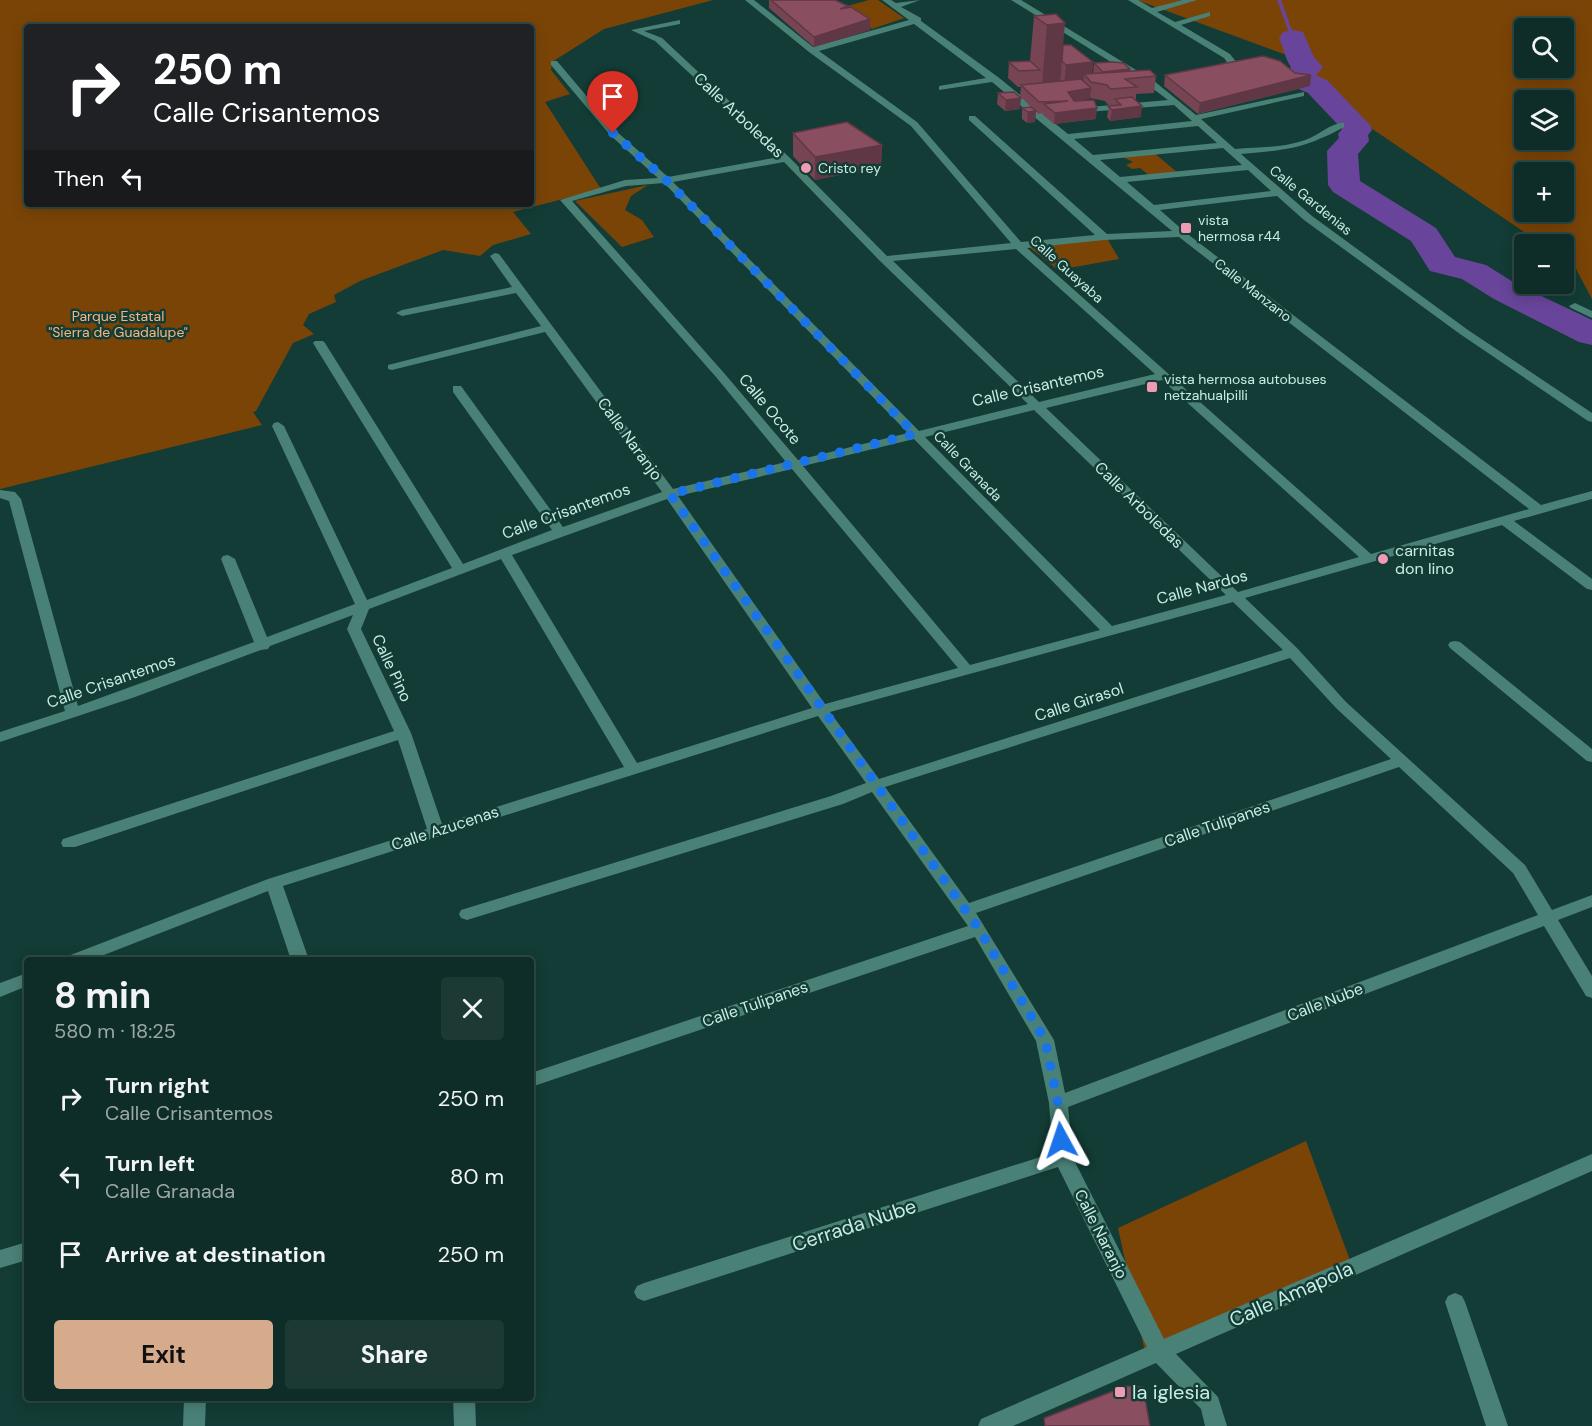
<!DOCTYPE html>
<html lang="en">
<head>
<meta charset="utf-8">
<style>
	:root { --surface:#0e2d28; --page:#1c3934; --text:#f1f3f6; --muted:#9ba8a8; --line:#2e4945; --accent:#d6ab8b }
	body { margin:0; font-family:"DM Sans",sans-serif; background:var(--page); color:var(--text); height:100vh; display:flex; flex-direction:column; font-size:22px; white-space:nowrap }
	* { box-sizing:border-box; margin:0 }
	p { font-size:20px; color:var(--muted) }
	.icon { flex:none; width:33px; height:33px; fill:none; stroke:currentColor; stroke-width:2; stroke-linecap:round; stroke-linejoin:round }
	.map { position:relative; flex:1; overflow:hidden }
	.sheet { position:absolute; left:24px; top:957px; width:510px; height:444px; display:flex; flex-direction:column; background:var(--surface); border-radius:6px; box-shadow:0 3px 15px #0003,0 0 0 2px var(--line) }
	.sheet>* { flex:none }
	.guide { position:absolute; left:24px; top:24px; width:510px; height:183px; border-radius:6px; box-shadow:0 3px 15px #0003,0 0 0 2px var(--line); background:#202124; color:#fff; overflow:hidden }
	.tools { position:absolute; left:1514px; top:18px; display:grid; gap:12px }
	.tools a { display:grid; place-items:center; width:60px; height:60px; border-radius:6px; background:var(--surface); box-shadow:0 3px 15px #0003,0 0 0 2px var(--line); font-size:30px }
	.pin { position:absolute; display:grid; place-items:center; width:51px; height:51px; color:#fff; margin:-62px -26px; border-radius:50% 50% 50% 0; rotate:-45deg; box-shadow:0 0 6px #0007 }
	.pin .icon { rotate:45deg }
	.me { position:absolute; width:66px; margin:-33px; rotate:355deg; stroke-linejoin:round; filter:drop-shadow(0 0 4px #0008) }
	.turn { display:flex; align-items:center; gap:21px; height:126px; padding:0 30px; font-size:27px }
	.turn .icon { width:78px; height:78px; stroke-width:2.5 }
	.turn b { display:block; font-size:42px; line-height:51px }
	.then { display:flex; align-items:center; height:57px; padding:0 30px; background:#0003; gap:12px; font-size:22px }
	.round { display:grid; place-items:center; flex:none; width:63px; height:63px; border-radius:6px; background:var(--page) }
	.summary { display:flex; align-items:center; justify-content:space-between; height:102px; padding:0 30px }
	h1 { font-size:36px; font-weight:700; line-height:45px }
	.cta { display:flex; gap:12px; margin-top:auto; padding:12px 30px }
	.cta a { flex:1; height:69px; border-radius:6px; background:var(--accent); color:#111; font-size:24px; font-weight:700; line-height:69px; text-align:center }
	.cta a+a { background:var(--page); color:var(--text) }
	ul { padding:0; list-style:none }
	li { display:flex; align-items:center; gap:18px; height:78px; padding:0 30px }
	li div { flex:1 }
	li b { display:block; font-size:22px }
	li em { font-style:normal }
	.map>svg:first-child { display:block }
	.green { fill:#7b4407; fill-rule:evenodd }
	.lines { fill:none; stroke-linecap:round; stroke-linejoin:round }
	.stream { fill:#68459a; fill-rule:evenodd }
	.river { fill:#68459a; fill-rule:evenodd }
	.minor { fill:#4a8177; fill-rule:evenodd }
	.wall { fill:#764453 }
	.shaded-wall { fill:#603744 }
	.building { fill:#894f61; stroke:#603744; stroke-width:1.5 }
	.route { stroke:#1a73e8; stroke-width:10; stroke-dasharray:0 18 }
	.poi-dot { fill:#f19ab4; stroke:#123c35; stroke-width:2 }
	.labels { text-anchor:middle; dominant-baseline:central; stroke-width:5; stroke-linejoin:round; paint-order:stroke }
	.far-poi-label { font-size:14px; fill:#c7ece4; stroke:#123c35; text-anchor:start }
	.far-street-label { font-size:14px; fill:#c7ece4; stroke:#123c35 }
	.far-park-label { font-size:14px; fill:#f3b581; stroke:#123c35 }
	.street-label { font-size:16px; fill:#c7ece4; stroke:#123c35 }
	.poi-label { font-size:16px; fill:#c7ece4; stroke:#123c35; text-anchor:start }
	.near-street-label { font-size:20px; fill:#c7ece4; stroke:#123c35 }
	.near-poi-label { font-size:20px; fill:#c7ece4; stroke:#123c35; text-anchor:start }
</style>
</head>
<body>
<div class="map">
<svg width="1592" height="1426" viewBox="0 0 1592 1426">
	<rect width="100%" height="100%" fill="#123c35"/>
	<path class="green" d="M0,0H713L604,29L552,62L551,70L570,94L545,102L601,189L513,212L531,234L493,245L480,256L443,250L360,281L334,295L336,302L309,314L303,325L314,334L293,343L256,411L253,412L262,425L0,489ZM27,27H531V204H27Z
		M869,0H878L904,18L872,29L844,13V7Z
		M1137,0H1592V299L1575,267L1563,259V244H1542L1368,126L1358,115L1289,56ZM1524,28H1563V68H1524ZM1524,100H1563V140H1524ZM1524,172H1563V212H1524Z
		M1153,152L1178,173L1150,176L1140,168L1132,169L1126,165L1133,162L1123,157Z
		M648,185L631,196L625,210L642,220L654,237L622,247L575,201Z
		M1107,238L1119,259L1058,270L1029,247Z
		M1306,1141L1351,1263L1145,1352L1118,1228Z"/>
	<g class="lines">
		<path class="stream" d="M1277,0H1281L1295,39L1291,38Z"/>
		<path class="river" d="M1293,30L1303,32L1314,57L1323,67L1316,75L1328,81L1370,125L1372,130L1368,135L1369,141L1358,154L1360,181L1436,228L1455,257L1486,265L1518,285L1592,320V345L1579,342L1494,299L1462,279L1430,271L1411,241L1333,192L1328,185L1327,151L1339,138L1338,134L1342,129L1308,93L1296,88L1284,75L1291,67C1285,59 1284,48 1279,38L1283,32Z"/>
		<path class="minor" d="M745,0H754L813,47L909,20L882,0H891L896,3L920,0L901,7L921,18V21L998,77L1068,134L1192,121L1174,105L1075,113L1073,111L1078,108L1168,100L1148,85L1011,0H1021L1154,81L1196,115L1304,92V96L1201,119L1235,149C1260,147 1287,148 1310,138C1321,133 1333,122 1344,123V127C1304,149 1286,150 1241,154L1312,216L1468,330L1592,413V422L1588,421L1460,334L1304,220L1277,196L1160,210L1185,232L1541,505L1592,491V499L1514,521L1592,579V590L1587,589L1502,525L1245,598L1298,649L1346,702L1525,865L1552,910L1592,895V907L1558,920L1592,976V998L1586,996L1544,926L1068,1107L1073,1158L1164,1339L1592,1154V1171L1176,1354L1218,1397L1227,1426H1205L1201,1409L1156,1363L1013,1426H978L981,1419L1147,1347L1058,1167L644,1301L637,1298L634,1292L637,1286L644,1283L1053,1153L1049,1103L1036,1041L975,937L531,1087V1073L968,926L872,792L843,804L467,920L461,918L459,914L461,910L831,796L866,783L818,716L283,886L309,960H291L268,891L91,960H65L68,956L268,879L427,829L398,740L75,847H63L61,843L63,839L394,731L347,629L353,615L270,646L268,649L261,650L135,697L0,742V732L65,711L9,501L0,498V490L15,492L21,499L78,706L254,642L221,559L223,556L228,555L235,559L267,637L355,604L272,426L274,423L278,422L284,426L367,600L452,568L313,343L315,341H323L325,343L463,564L552,530L453,392V386H461L563,527L662,492L545,332L392,370L388,369V365L541,326L516,293L402,316L396,313L402,310L512,287L490,256L495,253L499,254L673,489L786,462L716,377L560,200L625,180L658,178L610,135L551,65V61H557L616,131L668,177L779,157L655,41L631,30L680,20V24L644,31L662,38L789,157L887,256L1011,243L911,126L809,52ZM914,24L986,78L939,86V90L992,82L1172,231L1107,234L975,116H969V120L1095,235L1021,242L917,122L819,51ZM1198,126L1217,143L1093,155L1074,139ZM1223,148L1242,165L1120,177L1100,160ZM784,162L880,261L1028,404L919,431L673,182ZM1248,170L1271,191L1154,205L1127,182ZM664,183L908,433L798,460L724,373L572,201L626,186ZM1179,237L1529,509L1371,554L1027,248L1104,240ZM1016,249L1155,374L1039,402L893,261ZM1162,380L1359,557L1238,592L1046,408ZM1034,410L1226,595L1112,626L925,437ZM914,439L1100,630L970,665L803,466ZM792,469L958,668L825,704L678,496ZM667,499L812,708L637,763L512,555ZM501,559L624,767L442,824L411,733L361,629L369,609ZM1233,602L1283,650L879,779L830,712ZM1290,658L1336,708L1391,759L969,903L885,787ZM1399,767L1513,873L1538,915L1065,1093L1054,1040L976,913Z
			M1128,0H1138L1152,8L1183,0H1197L1157,12L1175,22L1210,12V16L1181,25L1230,54L1237,63L1219,71H1213V67L1227,62L1224,58Z
			M1575,303L1592,311V318L1571,308L1569,306Z
			M1455,641L1460,642L1592,749V762L1587,761L1450,648L1448,645L1450,642Z
			M27,973V986L0,997V983Z
			M27,1242V1260L0,1268V1250Z
			M1455,1293L1462,1296L1465,1302L1508,1426H1486L1445,1302L1448,1296Z
			M184,1398H206L205,1426H183Z
			M453,1398H475L476,1426H454Z"/>
	</g>
	<path class="wall" d="M769,0H835L848,6V8L870,19V30L814,47L769,8Z
		M1056,14L1063,45L1093,62L1092,73H1093L1094,63L1130,69V71L1156,76L1154,93L1136,94V100L1141,117L1110,121L1107,117L1109,106L1105,101L1090,98L1078,101L1096,119L1054,124L1043,115V113L1038,114L1036,111L1035,122L1027,123L1022,119V108L1031,107L1020,96L1021,87H1018L1008,78L1009,62L1030,61L1034,16Z
		M1295,73L1311,75L1310,86L1198,114L1164,86L1165,75Z
		M998,93L1020,109L1005,111L997,104Z
		M793,133L882,145L881,167L815,180L793,156Z"/>
	<path class="shaded-wall" d="M870,19V30L814,47V37Z
		M1065,23L1060,85L1042,86L1047,25Z
		M1093,62L1091,83L1084,74L1083,84L1064,86L1066,65Z
		M1130,69L1129,78L1101,83L1103,72Z
		M1311,75L1310,86L1198,114L1200,103Z
		M1091,88L1090,99L1068,103V92Z
		M1021,98L1020,109L1005,111L1006,100Z
		M1142,106L1141,117L1110,121L1112,110Z
		M1097,108L1096,119L1054,124L1055,113Z
		M1036,111L1035,122L1027,123L1028,112Z
		M882,145L881,167L815,180V157Z"/>
	<path class="building" d="M771,0H835L848,6L840,9L851,7L870,19L814,37Z
		M1056,14L1065,23L1047,25L1034,16Z
		M1063,45H1071L1093,62L1066,65L1062,61Z
		M1263,56L1280,61L1295,73L1311,75L1200,103L1165,75Z
		M1030,61L1040,70L1019,71L1009,62Z
		M1113,62L1123,63L1130,69L1103,72L1094,63Z
		M1150,70L1156,76L1125,79L1137,87L1110,89L1107,85L1091,82L1084,74Z
		M1081,79L1091,88L1068,92L1074,101L1094,100L1097,108L1055,113L1044,104L1068,101L1039,102L1021,85Z
		M1014,92L1021,98L1006,100L998,93Z
		M1132,97L1142,106L1112,110L1108,106L1121,105L1115,99Z
		M1031,107L1036,111L1028,112L1022,108Z
		M847,122L882,145L815,157L793,133Z
		M1126,1386L1143,1387L1150,1426H1045L1044,1418Z"/>
	<g class="lines">
		<path class="route" d="M613,133L666,180L915,434L670,494L979,929L1045,1040L1058,1103L1061,1140"/>
	</g>
	<g class="poi-dot">
		<circle cx="806" cy="168" r="6"/>
		<rect x="1180" y="222" width="12" height="12" rx="3"/>
		<rect x="1146" y="381" width="12" height="12" rx="3"/>
		<circle cx="1383" cy="559" r="6"/>
		<rect x="1114" y="1386" width="12" height="12" rx="3"/>
	</g>
	<g class="labels">
		<g class="far-poi-label">
			<text x="818" y="168">Cristo rey</text>
			<text x="1198" y="220">vista<tspan x="1198" dy="16">hermosa r44</tspan></text>
			<text x="1164" y="379">vista hermosa autobuses<tspan x="1164" dy="16">netzahualpilli</tspan></text>
		</g>
		<g class="far-street-label">
			<text transform="translate(1311 200) rotate(39)">Calle Gardenias</text>
			<text transform="translate(1067 269) rotate(42)">Calle Guayaba</text>
			<text transform="translate(1253 290) rotate(38)">Calle Manzano</text>
			<text transform="translate(968 466) rotate(46)">Calle Granada</text>
		</g>
		<g class="far-park-label">
			<text x="118" y="316">Parque Estatal<tspan x="118" dy="16">"Sierra de Guadalupe"</tspan></text>
		</g>
		<g class="street-label">
			<text transform="translate(739 115) rotate(43)">Calle Arboledas</text>
			<text transform="translate(1038 386) rotate(-13)">Calle Crisantemos</text>
			<text transform="translate(770 409) rotate(50)">Calle Ocote</text>
			<text transform="translate(630 439) rotate(54)">Calle Naranjo</text>
			<text transform="translate(1139 505) rotate(44)">Calle Arboledas</text>
			<text transform="translate(566 511) rotate(-20)">Calle Crisantemos</text>
			<text transform="translate(1202 587) rotate(-15)">Calle Nardos</text>
			<text transform="translate(392 668) rotate(65)">Calle Pino</text>
			<text transform="translate(111 681) rotate(-19)">Calle Crisantemos</text>
			<text transform="translate(1079 702) rotate(-18)">Calle Girasol</text>
			<text transform="translate(1217 824) rotate(-19)">Calle Tulipanes</text>
			<text transform="translate(445 828) rotate(-18)">Calle Azucenas</text>
			<text transform="translate(1325 1002) rotate(-21)">Calle Nube</text>
			<text transform="translate(755 1004) rotate(-19)">Calle Tulipanes</text>
			<text transform="translate(1101 1234) rotate(63)">Calle Naranjo</text>
		</g>
		<g class="poi-label">
			<text x="1395" y="550">carnitas<tspan x="1395" dy="18">don lino</tspan></text>
		</g>
		<g class="near-street-label">
			<text transform="translate(854 1225) rotate(-18)">Cerrada Nube</text>
			<text transform="translate(1291 1294) rotate(-24)">Calle Amapola</text>
		</g>
		<g class="near-poi-label">
			<text x="1132" y="1392">la iglesia</text>
		</g>
	</g>
</svg>
<div class="tools">
<a><svg class="icon" aria-label="search" viewBox="0 0 24 24"><circle cx="10" cy="10" r="6"/><path d="M15 15l6 6"/></svg></a>
<a><svg class="icon" aria-label="layers" viewBox="0 0 24 24"><path d="M12 4l9 5-9 5-9-5zM3 14l9 5 9-5"/></svg></a>
<a>+</a>
<a>−</a>
</div>
<div class="pin" style="left:613px;top:133px;background:#d93025"><svg class="icon" aria-label="arrive" viewBox="0 0 24 24"><path d="M6 21V4h12l-3 4 3 4H6"/></svg></div>
<svg class="me" style="left:1061px;top:1140px" viewBox="-20 -20 40 40"><path d="M0-17L14 15 0 8-14 15z" fill="#1a73e8" stroke="#fff" stroke-width="4"/></svg>
<div class="guide">
<div class="turn"><svg class="icon" aria-label="right" viewBox="0 0 24 24"><path d="M7 20v-9h11M14 6l5 5-5 5"/></svg><div><b>250 m</b>Calle Crisantemos</div></div>
<div class="then">Then<svg class="icon" aria-label="left" viewBox="0 0 24 24"><path d="M17 20v-9H6M10 6l-5 5 5 5"/></svg></div>
</div>
<section class="sheet">
<div class="summary"><div><h1>8 min</h1><p>580 m · 18:25</p></div><a class="round"><svg class="icon" aria-label="close" viewBox="0 0 24 24"><path d="M6 6l12 12M18 6L6 18"/></svg></a></div>
<ul>
<li><svg class="icon" aria-label="right" viewBox="0 0 24 24"><path d="M7 20v-9h11M14 6l5 5-5 5"/></svg><div><b>Turn right</b><p>Calle Crisantemos</p></div><em>250 m</em></li>
<li><svg class="icon" aria-label="left" viewBox="0 0 24 24"><path d="M17 20v-9H6M10 6l-5 5 5 5"/></svg><div><b>Turn left</b><p>Calle Granada</p></div><em>80 m</em></li>
<li><svg class="icon" aria-label="arrive" viewBox="0 0 24 24"><path d="M6 21V4h12l-3 4 3 4H6"/></svg><div><b>Arrive at destination</b></div><em>250 m</em></li>
</ul>
<div class="cta"><a>Exit</a><a>Share</a></div>
</section>
</div>
</body>
</html>
